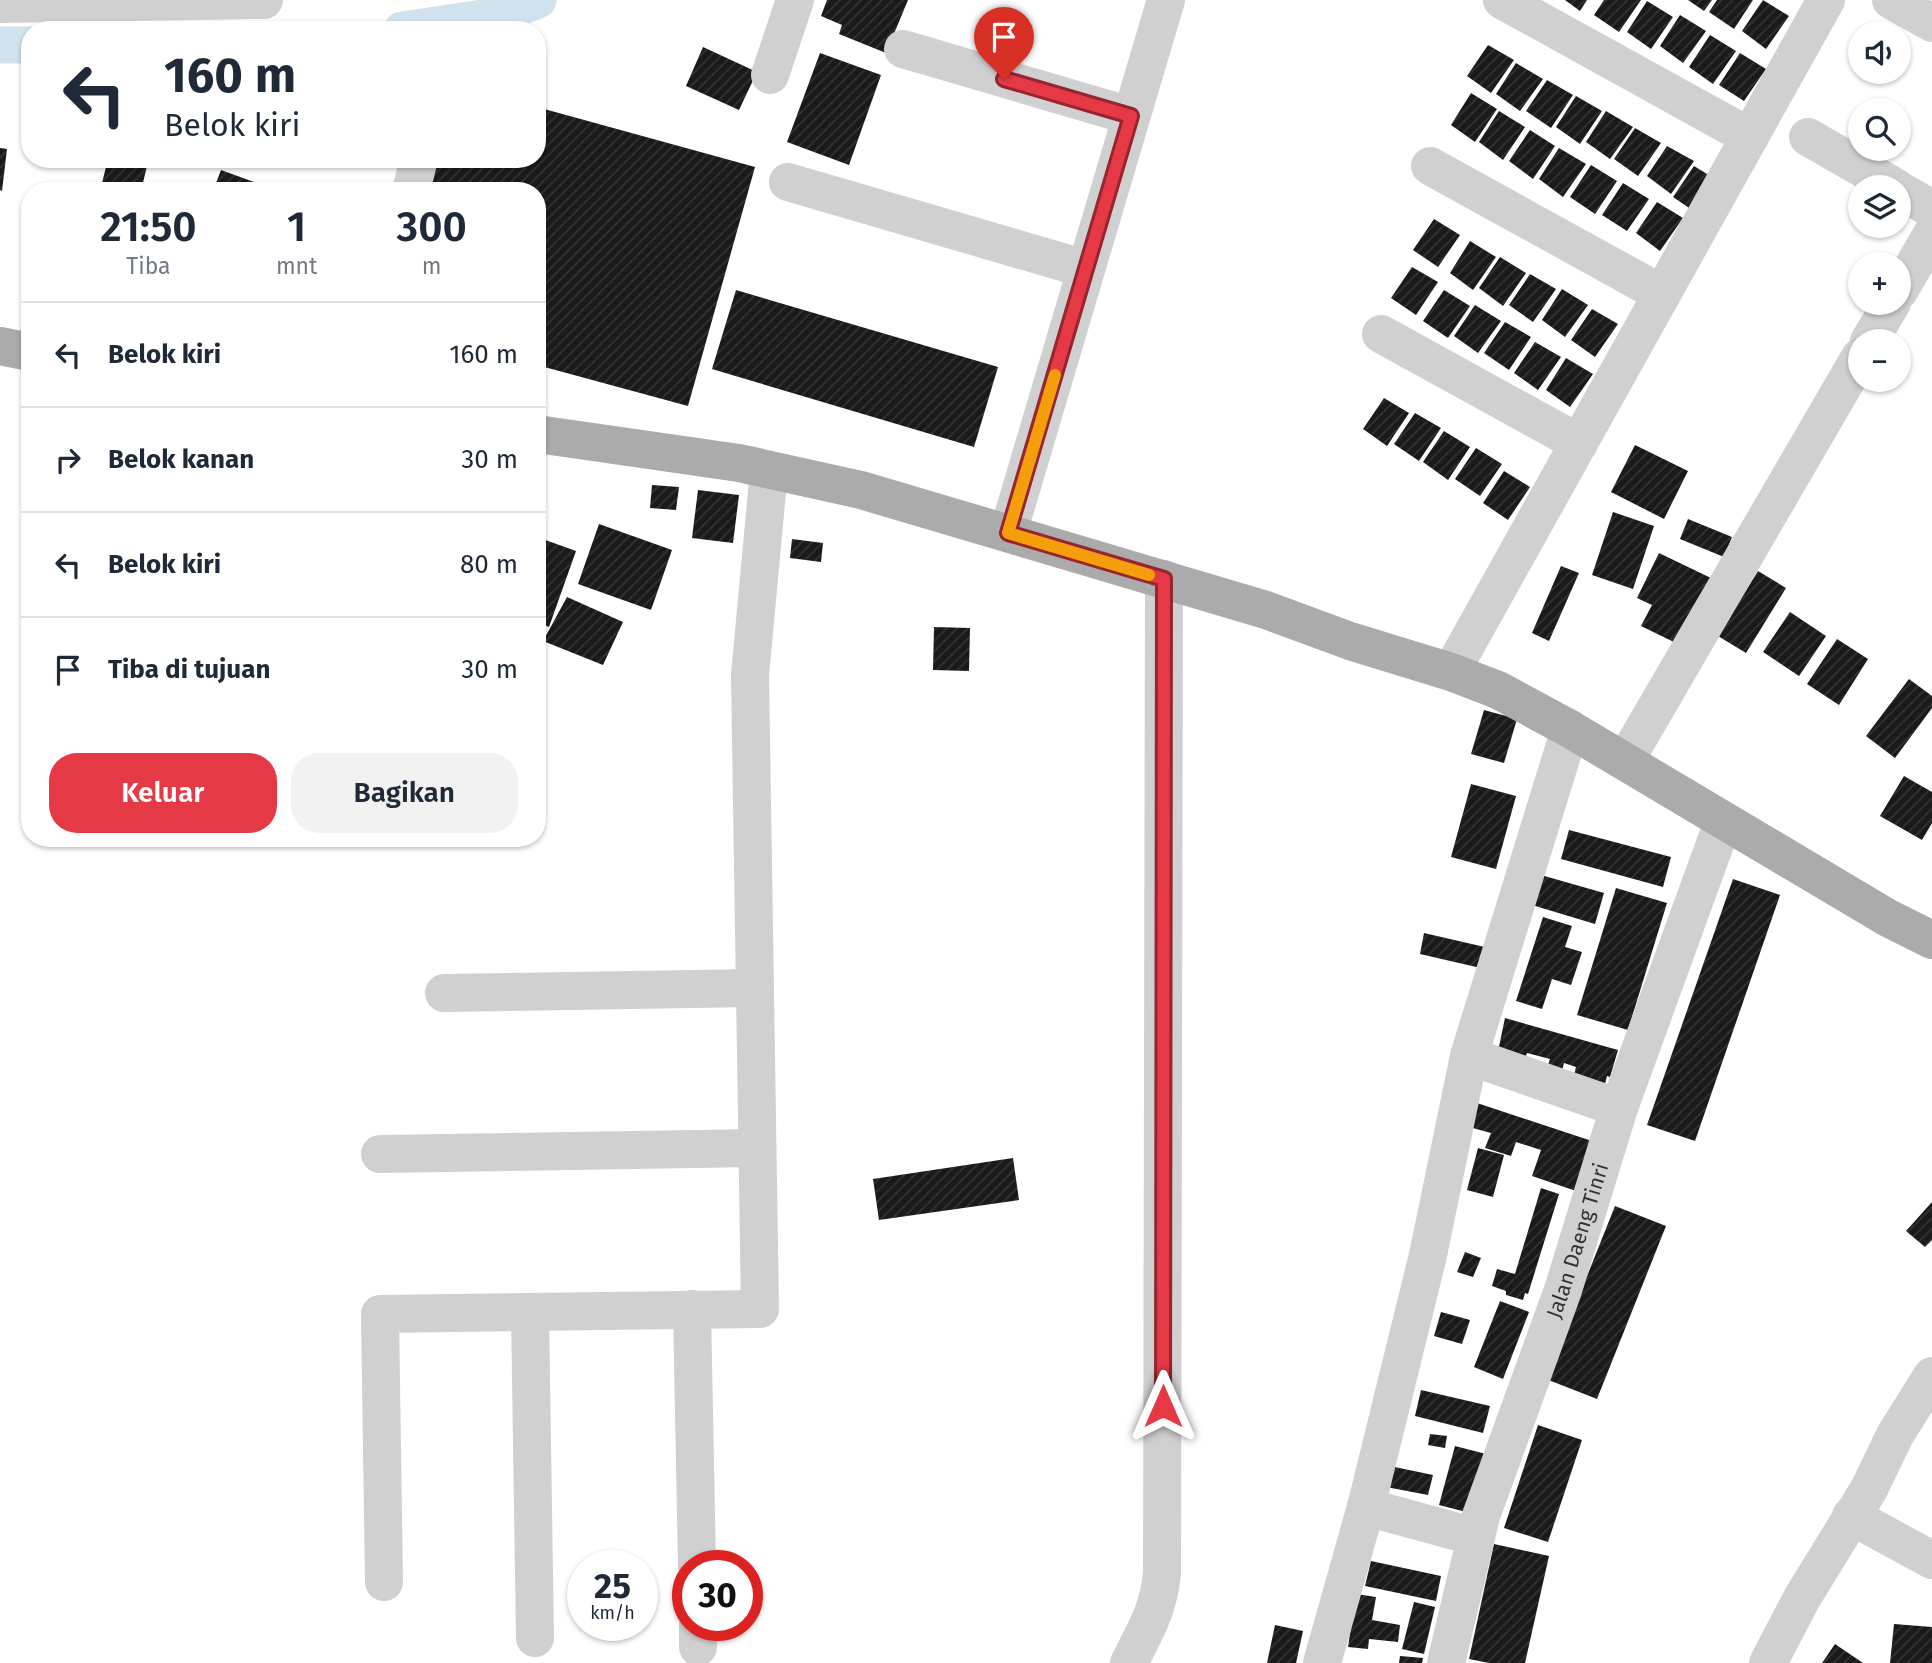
<!DOCTYPE html>
<html lang="id">
<head>
<meta charset="utf-8">
<style>
	:root { --surface:#fff; --page:#f2f2f3; --text:#1f2937; --muted:#747a83; --line:#e0e1e3; --accent:#e63946 }
	body { margin:0; font-family:"Fira Sans",sans-serif; background:var(--page); color:var(--text); height:100vh; display:flex; flex-direction:column; font-size:26px; white-space:nowrap }
	* { box-sizing:border-box; margin:0 }
	p { font-size:23px; color:var(--muted) }
	.icon { flex:none; width:38px; height:38px; fill:none; stroke:currentColor; stroke-width:2; stroke-linecap:round; stroke-linejoin:round }
	.map { position:relative; flex:1; overflow:hidden }
	.details { position:absolute; left:21px; top:182px; width:525px; height:665px; display:flex; flex-direction:column; background:var(--surface); border-radius:28px; box-shadow:0 2px 5px #0004 }
	.details>* { flex:none }
	.banner { position:absolute; left:21px; top:21px; width:525px; height:147px; border-radius:28px; box-shadow:0 2px 5px #0004; background:#fff; color:var(--text); overflow:hidden }
	.controls { position:absolute; left:1848px; top:21px; display:grid; gap:14px }
	.controls a { display:grid; place-items:center; width:63px; height:63px; border-radius:50%; background:var(--surface); box-shadow:0 2px 5px #0004; font-size:35px }
	.speed { position:absolute; left:567px; top:1550px; display:flex; gap:14px; font-size:35px; font-weight:700; text-align:center }
	.speed>* { display:grid; place-content:center; width:91px; height:91px; border-radius:50%; background:var(--surface); box-shadow:0 2px 5px #0004; line-height:1 }
	.speed small { font-size:18px; font-weight:400 }
	.speed .limit { border:10px solid #d22; background:#fff; color:#111 }
	.pin { position:absolute; display:grid; place-items:center; width:60px; height:60px; color:#fff; margin:-72px -30px; border-radius:50% 50% 50% 0; rotate:-45deg; box-shadow:0 0 7px #0007 }
	.pin .icon { rotate:45deg }
	.me { position:absolute; width:77px; margin:-38px; rotate:0deg; stroke-linejoin:round; filter:drop-shadow(0 0 5px #0008) }
	.turn { display:flex; align-items:center; gap:24px; height:147px; padding:0 28px; font-size:32px }
	.turn .icon { width:91px; height:91px; stroke-width:2.5 }
	.turn b { display:block; font-size:49px; line-height:60px }
	.eta { display:flex; justify-content:space-evenly; align-items:center; height:119px; text-align:center }
	.eta b { font-size:42px; font-weight:600; line-height:49px }
	.primary-button { display:flex; gap:14px; margin-top:auto; padding:14px 28px }
	.primary-button a { flex:1; height:80px; border-radius:28px; background:var(--accent); color:#fff; font-size:28px; font-weight:600; line-height:80px; text-align:center }
	.primary-button a+a { background:var(--page); color:var(--text) }
	ul { padding:0; list-style:none }
	li { display:flex; align-items:center; gap:21px; height:105px; padding:0 28px; border-top:2px solid var(--line) }
	li div { flex:1 }
	li b { display:block; font-size:26px }
	li em { font-style:normal }
	.map>svg:first-child { display:block }
	.lines { fill:none; stroke-linecap:round; stroke-linejoin:round }
	.canal { stroke:#cfe2ee; stroke-width:37 }
	.building { fill:url(#building-hatch) }
	.minor { stroke:#d0d0d0; stroke-width:38 }
	.major { stroke:#ababab; stroke-width:38 }
	.route-casing { stroke:#96252e; stroke-width:18 }
	.route { stroke:#e63946; stroke-width:12 }
	.slow { stroke:#f59e0b; stroke-width:12 }
	.labels { text-anchor:middle; dominant-baseline:central; stroke-width:7; stroke-linejoin:round; paint-order:stroke }
	.street-label { font-size:21px; fill:#333; stroke:#fff }
</style>
</head>
<body>
<div class="map">
<svg width="1932" height="1663" viewBox="0 0 1932 1663">
	<defs>
		<pattern id="building-hatch" width="6" height="6" patternUnits="userSpaceOnUse" patternTransform="scale(1.75)"><rect width="6" height="6" fill="#1a1a1a"/><path d="M-1 1l2-2M0 6l6-6M5 7l2-2" fill="none" stroke="#333"/></pattern>
	</defs>
	<rect width="100%" height="100%" fill="#fff"/>
	<g class="lines">
		<path class="canal" d="M402,30L497,16L538,0
			M0,45H30"/>
	</g>
	<path class="building" d="M827,0H908L886,53L839,34L842,25L821,16Z
		M1565,0H1587L1580,11Z
		M1604,0H1641L1619,32L1594,15Z
		M1688,0H1712L1704,11Z
		M1717,0H1753L1734,29L1709,12Z
		M1763,0L1789,16L1766,49L1742,31Z
		M1647,1L1673,17L1651,49L1627,32Z
		M1680,15L1706,31L1683,63L1660,46Z
		M1710,35L1736,51L1713,84L1689,67Z
		M1488,45L1514,60L1491,93L1467,76Z
		M703,47L757,72L739,110L686,86Z
		M820,53L881,75L849,165L787,142Z
		M1740,53L1766,69L1744,101L1719,85Z
		M1516,63L1543,79L1520,111L1496,94Z
		M1547,80L1573,95L1551,128L1526,111Z
		M1471,93L1497,109L1475,142L1451,125Z
		M1576,96L1602,111L1580,144L1556,127Z
		M537,107L755,167L688,406L537,365V191H423L431,159H537Z
		M1499,111L1525,127L1503,160L1479,142Z
		M1606,111L1633,127L1610,159L1586,142Z
		M1635,128L1661,143L1638,176L1614,159Z
		M1530,130L1555,146L1533,179L1509,161Z
		M1667,146L1694,161L1671,194L1647,176Z
		M0,148L7,149L2,191L0,190Z
		M1559,148L1586,164L1563,197L1539,179Z
		M108,159H118L147,166L141,191H100Z
		M1591,165L1617,181L1595,214L1570,197Z
		M1694,166L1720,182L1698,214L1673,197Z
		M221,170L276,190V191H213Z
		M1623,183L1649,199L1627,231L1602,215Z
		M1657,202L1683,218L1660,251L1636,233Z
		M1434,219L1460,235L1438,267L1413,250Z
		M1470,241L1496,257L1473,290L1450,273Z
		M1500,257L1526,273L1503,306L1479,288Z
		M1412,267L1438,282L1416,315L1391,298Z
		M1530,274L1556,289L1533,322L1509,305Z
		M1562,289L1588,305L1565,337L1542,320Z
		M736,290L998,367L974,447L712,369Z
		M1444,290L1470,306L1448,338L1423,321Z
		M1475,305L1501,321L1478,353L1454,336Z
		M1592,309L1618,324L1595,357L1571,340Z
		M1505,322L1531,337L1509,370L1484,353Z
		M1535,342L1561,357L1538,390L1514,373Z
		M1566,358L1593,374L1570,407L1546,390Z
		M1384,398L1409,413L1387,446L1363,429Z
		M1415,413L1441,428L1419,461L1394,444Z
		M1444,431L1470,447L1448,480L1423,462Z
		M1635,445L1688,471L1664,519L1611,492Z
		M1476,448L1502,464L1480,496L1455,479Z
		M1504,471L1530,487L1508,520L1483,503Z
		M652,485L679,487L676,510L650,508Z
		M698,490L739,495L733,543L692,538Z
		M1613,512L1654,526L1633,589L1592,575Z
		M1688,519L1732,537L1724,557L1680,539Z
		M599,524L672,550L651,610L578,584Z
		M537,537L576,551L549,627L537,622Z
		M792,539L823,543L821,562L790,558Z
		M1659,553L1713,579L1682,646L1641,626L1652,605L1637,598Z
		M1561,566L1579,573L1549,641L1532,633Z
		M1758,571L1786,588L1746,653L1718,636Z
		M567,597L623,622L603,665L543,641L537,655V638L543,641Z
		M1790,612L1826,636L1799,676L1763,652Z
		M934,627L970,628L969,671L933,670Z
		M1837,639L1868,659L1839,705L1807,684Z
		M1909,679L1932,696V708L1895,758L1866,736Z
		M1484,710L1517,719L1504,763L1471,754Z
		M1904,776L1932,792V823L1922,840L1880,816Z
		M1471,784L1516,796L1496,869L1451,857Z
		M1569,830L1671,857L1663,887L1561,859Z
		M1541,875L1604,893L1595,924L1532,905Z
		M1733,879L1780,895L1695,1141L1647,1125Z
		M1616,888L1667,903L1628,1030L1577,1015Z
		M1543,917L1572,926L1565,947L1582,952L1571,985L1552,979L1542,1009L1516,1001Z
		M1424,933L1489,948L1485,969L1420,954Z
		M1505,1018L1618,1050L1610,1077L1607,1076L1605,1084L1574,1075L1576,1067L1564,1063L1561,1074L1546,1070L1550,1059L1527,1053L1523,1064L1497,1056Z
		M1477,1103L1601,1144L1579,1192L1532,1176L1541,1150L1516,1142L1511,1156L1485,1148L1491,1133L1469,1127Z
		M1478,1148L1504,1155L1493,1197L1467,1190Z
		M1013,1158L1019,1200L879,1220L873,1179Z
		M1541,1188L1559,1194L1528,1294L1525,1293L1523,1300L1506,1295V1291L1492,1286L1497,1269L1515,1274Z
		M1932,1202V1240L1925,1247L1906,1231Z
		M1615,1206L1666,1226L1597,1399L1546,1379Z
		M1465,1252L1481,1258L1473,1277L1457,1272Z
		M1500,1301L1529,1312L1503,1379L1474,1367Z
		M1441,1312L1470,1320L1462,1344L1434,1336Z
		M1421,1390L1490,1406L1483,1433L1415,1416Z
		M1538,1425L1582,1440L1548,1542L1504,1528Z
		M1430,1434L1447,1436L1445,1448L1428,1445Z
		M1455,1446L1486,1454L1470,1513L1439,1505Z
		M1390,1466L1433,1475L1428,1495L1386,1487Z
		M1494,1544L1549,1556L1525,1663H1489L1469,1659Z
		M1371,1561L1441,1576L1436,1601L1365,1586Z
		M1356,1594L1376,1597L1372,1620L1400,1625L1398,1642L1369,1639L1368,1649L1348,1647Z
		M1414,1602L1435,1607L1424,1654L1402,1649Z
		M1894,1624L1932,1627V1663H1890Z
		M1275,1625L1303,1631L1296,1663H1267Z
		M1835,1644L1863,1663H1822Z
		M1400,1656L1423,1658L1422,1663H1399Z"/>
	<g class="lines">
		<g class="minor">
			<path d="M1502,0L1750,137"/>
			<path d="M1891,0L1932,23"/>
			<path d="M0,4L264,0"/>
			<path d="M903,49L1131,116"/>
			<path d="M770,75L795,0"/>
			<path d="M1808,137L1895,187"/>
			<path d="M1430,166L1662,294"/>
			<path d="M788,182L1086,269"/>
			<path d="M1899,190L1932,209"/>
			<path d="M411,191L419,159"/>
			<path d="M1899,291L1932,234"/>
			<path d="M1381,334L1579,443"/>
			<path d="M1869,341L1892,303"/>
			<path d="M1008,533L1166,0"/>
			<path d="M1451,672L1826,0"/>
			<path d="M1625,761L1860,357"/>
			<path d="M444,993L755,988"/>
			<path d="M1469,1056L1619,1108"/>
			<path d="M380,1154L757,1148"/>
			<path d="M692,1309L697,1566"/>
			<path d="M530,1312L535,1638"/>
			<path d="M1366,1507L1476,1537"/>
			<path d="M1851,1516L1932,1560"/>
			<path d="M384,1582L380,1314L760,1309L750,675L769,470"/>
			<path d="M698,1626V1647"/>
			<path d="M1129,1663C1146,1629 1158,1612 1162,1573L1164,579"/>
			<path d="M1322,1663L1366,1507L1428,1255L1469,1056L1570,729"/>
			<path id="s1" d="M1446,1663L1481,1516L1563,1290L1619,1108L1723,822"/>
			<path d="M1768,1663L1802,1598L1869,1489L1895,1435L1932,1376"/>
		</g>
		<path class="major" d="M0,346L30,352
			M537,434L739,463L861,490L1266,610L1350,641L1451,672L1498,690L1570,729L1888,918L1932,940"/>
	</g>
	<g class="lines">
		<defs>
			<path id="route" d="M1004,79L1131,116L1008,533L1164,579L1163,1406"/>
		</defs>
		<use href="#route" class="route-casing"/>
		<use href="#route" class="route"/>
		<path class="slow" d="M1055,375L1008,533L1149,575"/>
	</g>
	<g class="labels">
		<g class="street-label">
			<text stroke="none"><textPath href="#s1" startOffset="443">Jalan Daeng Tinri</textPath></text>
		</g>
	</g>
</svg>
<div class="controls">
<a><svg class="icon" aria-label="sound" viewBox="0 0 24 24"><path d="M4 9h4l5-4v14l-5-4H4zM17 9q2 3 0 6"/></svg></a>
<a><svg class="icon" aria-label="search" viewBox="0 0 24 24"><circle cx="10" cy="10" r="6"/><path d="M15 15l6 6"/></svg></a>
<a><svg class="icon" aria-label="layers" viewBox="0 0 24 24"><path d="M12 4l9 5-9 5-9-5zM3 14l9 5 9-5"/></svg></a>
<a>+</a>
<a>−</a>
</div>
<div class="speed"><div>25<small>km/h</small></div><div class="limit">30</div></div>
<div class="pin" style="left:1004px;top:79px;background:#d93025"><svg class="icon" aria-label="arrive" viewBox="0 0 24 24"><path d="M6 21V4h12l-3 4 3 4H6"/></svg></div>
<svg class="me" style="left:1163px;top:1406px" viewBox="-20 -20 40 40"><path d="M0-17L14 15 0 8-14 15z" fill="#e63946" stroke="#fff" stroke-width="4"/></svg>
<div class="banner">
<div class="turn"><svg class="icon" aria-label="left" viewBox="0 0 24 24"><path d="M17 20v-9H6M10 6l-5 5 5 5"/></svg><div><b>160 m</b>Belok kiri</div></div>
</div>
<section class="details">
<div class="eta">
<div><b>21:50</b><p>Tiba</p></div>
<div><b>1</b><p>mnt</p></div>
<div><b>300</b><p>m</p></div>
</div>
<ul>
<li><svg class="icon" aria-label="left" viewBox="0 0 24 24"><path d="M17 20v-9H6M10 6l-5 5 5 5"/></svg><div><b>Belok kiri</b></div><em>160 m</em></li>
<li><svg class="icon" aria-label="right" viewBox="0 0 24 24"><path d="M7 20v-9h11M14 6l5 5-5 5"/></svg><div><b>Belok kanan</b></div><em>30 m</em></li>
<li><svg class="icon" aria-label="left" viewBox="0 0 24 24"><path d="M17 20v-9H6M10 6l-5 5 5 5"/></svg><div><b>Belok kiri</b></div><em>80 m</em></li>
<li><svg class="icon" aria-label="arrive" viewBox="0 0 24 24"><path d="M6 21V4h12l-3 4 3 4H6"/></svg><div><b>Tiba di tujuan</b></div><em>30 m</em></li>
</ul>
<div class="primary-button"><a>Keluar</a><a>Bagikan</a></div>
</section>
</div>
</body>
</html>
